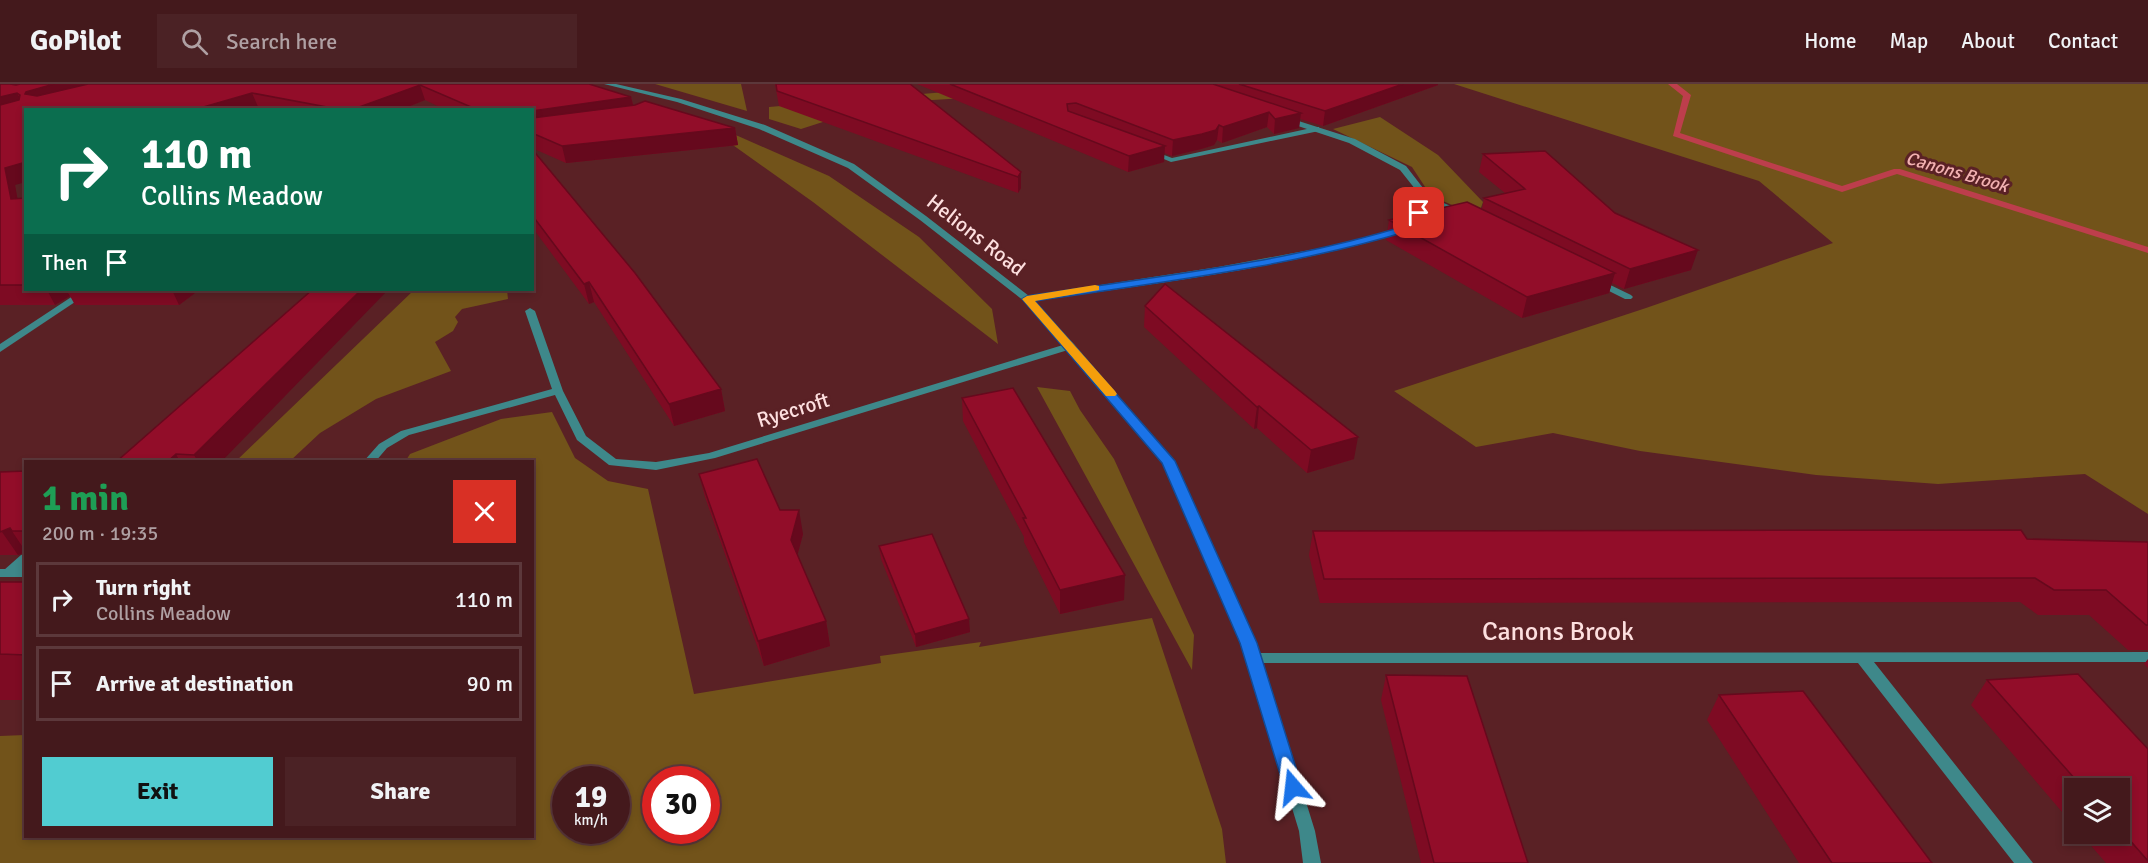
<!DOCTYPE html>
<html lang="en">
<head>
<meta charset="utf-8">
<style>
	:root { --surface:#44191c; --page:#4b2225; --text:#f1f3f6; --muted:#afa0a3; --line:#5c383b; --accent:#51ccd1 }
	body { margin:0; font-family:Signika,sans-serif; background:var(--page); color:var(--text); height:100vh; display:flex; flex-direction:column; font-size:22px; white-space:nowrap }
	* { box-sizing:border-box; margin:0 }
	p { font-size:20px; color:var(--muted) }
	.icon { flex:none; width:33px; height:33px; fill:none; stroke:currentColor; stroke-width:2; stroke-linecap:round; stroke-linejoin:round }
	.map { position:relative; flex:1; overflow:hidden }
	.drawer { position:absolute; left:24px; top:376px; width:510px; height:378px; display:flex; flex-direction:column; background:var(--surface); border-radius:0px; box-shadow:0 3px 9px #0003,0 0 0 2px var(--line) }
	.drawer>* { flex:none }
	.hud { position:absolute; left:24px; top:24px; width:510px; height:183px; border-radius:0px; box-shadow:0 3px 9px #0003,0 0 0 2px var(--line); background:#0b6e4f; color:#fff; overflow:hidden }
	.tools { position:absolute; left:2064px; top:694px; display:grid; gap:12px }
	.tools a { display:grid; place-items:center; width:66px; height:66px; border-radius:0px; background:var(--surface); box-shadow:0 3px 9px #0003,0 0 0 2px var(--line); font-size:30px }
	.speed { position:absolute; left:552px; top:682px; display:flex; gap:12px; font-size:30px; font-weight:700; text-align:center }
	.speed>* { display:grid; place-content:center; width:78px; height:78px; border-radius:50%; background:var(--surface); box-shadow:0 3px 9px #0003,0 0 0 2px var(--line); line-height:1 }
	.speed small { font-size:15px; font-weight:400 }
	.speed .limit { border:9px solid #d22; background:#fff; color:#111 }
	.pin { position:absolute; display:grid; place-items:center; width:51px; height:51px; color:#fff; margin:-26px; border-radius:12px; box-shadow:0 3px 9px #0006 }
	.me { position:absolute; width:66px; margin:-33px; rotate:343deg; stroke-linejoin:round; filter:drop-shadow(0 0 4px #0008) }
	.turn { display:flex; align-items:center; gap:21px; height:126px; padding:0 18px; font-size:27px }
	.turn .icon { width:78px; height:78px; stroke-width:2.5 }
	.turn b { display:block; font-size:42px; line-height:51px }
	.then { display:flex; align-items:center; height:57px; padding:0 18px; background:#0003; gap:12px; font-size:22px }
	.round { display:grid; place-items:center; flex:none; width:63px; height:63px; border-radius:0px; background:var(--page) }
	.head { display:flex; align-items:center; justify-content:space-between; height:102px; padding:0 18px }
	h1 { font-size:36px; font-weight:700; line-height:45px; color:#1e9e55 }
	.primary-button { display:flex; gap:12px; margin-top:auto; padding:12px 18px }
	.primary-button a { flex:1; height:69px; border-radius:0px; background:var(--accent); color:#111; font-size:24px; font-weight:700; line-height:69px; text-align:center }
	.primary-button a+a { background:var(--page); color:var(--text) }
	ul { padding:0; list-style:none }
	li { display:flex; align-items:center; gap:18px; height:75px; margin:0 12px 9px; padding:0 6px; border:3px solid var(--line); border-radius:0px }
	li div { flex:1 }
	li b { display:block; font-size:22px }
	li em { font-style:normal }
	header { display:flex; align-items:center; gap:36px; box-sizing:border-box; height:84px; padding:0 30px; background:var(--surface); border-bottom:2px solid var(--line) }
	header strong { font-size:28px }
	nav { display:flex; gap:33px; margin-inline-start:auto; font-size:21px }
	.search { width:420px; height:54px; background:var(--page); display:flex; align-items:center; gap:15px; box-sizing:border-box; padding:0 21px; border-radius:0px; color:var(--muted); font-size:22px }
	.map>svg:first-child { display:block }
	.green { fill:#72531a; fill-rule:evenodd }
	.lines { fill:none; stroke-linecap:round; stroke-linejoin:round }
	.stream { fill:#bd3e4c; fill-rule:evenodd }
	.service { fill:#3e888a; fill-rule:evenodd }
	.minor { fill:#3e888a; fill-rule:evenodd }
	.wall { fill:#7e0b23 }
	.shaded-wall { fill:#66091d }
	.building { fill:#920d29; stroke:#66091d; stroke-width:1.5 }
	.route { fill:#1a73e8; stroke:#114b97; stroke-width:1.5 }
	.slow { fill:#f59e0b }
	.labels { text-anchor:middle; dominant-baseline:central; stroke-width:6; stroke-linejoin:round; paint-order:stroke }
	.far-water-label { font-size:18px; font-style:italic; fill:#f2b1b1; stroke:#5a2125 }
	.street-label { font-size:21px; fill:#fddfdf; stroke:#5a2125 }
	.near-street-label { font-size:26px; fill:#fddfdf; stroke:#5a2125 }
</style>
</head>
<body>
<header>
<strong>GoPilot</strong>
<div class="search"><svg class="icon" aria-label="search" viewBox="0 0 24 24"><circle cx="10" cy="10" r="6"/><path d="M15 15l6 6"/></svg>Search here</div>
<nav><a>Home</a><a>Map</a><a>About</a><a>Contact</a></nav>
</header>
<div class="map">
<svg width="2148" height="779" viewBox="0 0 2148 779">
	<rect width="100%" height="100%" fill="#5a2125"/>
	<path class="green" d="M655,0H741L747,27Z
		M1454,0H2148V430L2085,390L1938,400L1816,391L1640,367L1553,349L1476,363L1394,307L1646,224L1833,159L1759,97Z
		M1016,2L966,14L882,19L801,45L769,35V23Z
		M1380,33L1438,71L1483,118L1478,132L1431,112L1412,83L1333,45Z
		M702,39L738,52L829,92L919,153L992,225L998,260L813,118Z
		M414,206H507L508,215L462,225L455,233L458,238L453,247L435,258L451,287L376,315L320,349L289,378H235Z
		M1037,303L1070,307L1080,326L1114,375L1194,551L1192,586Z
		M552,328L575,374L608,397L648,405L694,610L881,579L880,572L981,558L979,563L1152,534L1222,745L1226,779H0V652L25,651L26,753H532V378H405L410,370L501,335ZM566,696H616V747H566ZM656,696H706V747H656Z"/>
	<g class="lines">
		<path class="stream" d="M1668,0H1677L1691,11L1680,49L1842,102L1894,85H1900L2148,163V169L1897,90L1842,108L1673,52L1683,12Z"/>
		<path class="service" d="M1316,43H1319V47L1171,78L1147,68L1151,66L1172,74Z
			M26,470V482L14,492H4L2,489L4,486L21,471Z"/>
		<path class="minor" d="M604,0H616L681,15L765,41L854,80L926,132L1029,212L1218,183L1359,157L1408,141L1423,115L1400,86L1349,59L1283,37V33H1286L1355,55L1406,82L1430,113L1462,127V131H1456L1429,119L1414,145C1292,184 1160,198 1034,217L1074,260L1174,377L1259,569L2148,568V578H1874L2033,779H2014L1858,579H1263L1315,747L1321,779H1303L1299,747L1242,559L1163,378L1068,266L715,374L656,386L609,381L577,356L555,311L409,351L387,364L375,378H363L379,360L401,347L552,305L525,227L530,224L535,227L563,307L586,352L616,375L656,378L709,369L1063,261L1024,217L920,136L848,84L759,45L677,18Z
			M1598,195L1631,211L1633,213L1631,215H1625L1595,200L1593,198Z
			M82,206H93L0,268V260Z
			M0,485H26V493H0Z"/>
	</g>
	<path class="wall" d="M0,0H589L631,13L633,21L735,44L738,61L566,79L532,64V26H446L425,16L400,26H26L15,101L17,115L26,114V206H199L179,221H75L70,212L55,221H0Z
		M775,0L1021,88V104L1018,109L779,22Z
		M917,0H1438V1L1323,42L1300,35L1299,44L1274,50L1267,43L1222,59L1217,56L1214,61L1201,65L1172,72L1164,69V78L1128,88Z
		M532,65L721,305L725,327L674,342L594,218L589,220L532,143Z
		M1483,70L1615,129L1691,186L1624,205L1612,199L1609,209L1522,234L1386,156L1389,136L1482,125L1484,114L1505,109L1479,88Z
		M312,206L221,378H116Z
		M1145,222L1354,375L1307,389L1257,344L1254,345L1144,243Z
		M962,314L1124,516L1060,530L1024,458V453L963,337Z
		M26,387V468L18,471H0V388Z
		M699,390L780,426L803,450L797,472L826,537L830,562L764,582L705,413Z
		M1313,447L2027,455L2148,458V566H2128L2089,531H2038L2020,518L1320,519L1309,471Z
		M879,462L970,548L916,563L881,475Z
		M0,498H26V616H0Z
		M2148,575V584L2144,580Z
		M1386,591L1528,779H1421L1381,616Z
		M1987,596L2148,665V779H2106L2081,750H2120V705H2074V742L1971,621Z
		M1719,611L1932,779H1799L1707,636Z"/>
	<path class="shaded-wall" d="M8,0H92L34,24L25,10L17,9L26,25L0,31V13Z
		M1403,0H1438V1L1323,42L1325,27Z
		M420,1L425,16L400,26H351Z
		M252,9L259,25L193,26Z
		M631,13L635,29L532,44V27Z
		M1269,28L1267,43L1222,59L1223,43Z
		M1301,29L1299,44L1274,50L1275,35Z
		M1219,41L1217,56L1214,61L1201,65L1172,72L1173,56Z
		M735,44L738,61L566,79L562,62Z
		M1165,62L1164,78L1128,88L1129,72Z
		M26,78V98L15,101L21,134L11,115L5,84Z
		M1021,88V104L1018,109V93Z
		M1698,166L1691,186L1624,205L1630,185Z
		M1615,189L1609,209L1522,234L1527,213Z
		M589,198L594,218L589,220L584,200Z
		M47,206H66L70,212L55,221Z
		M172,206H199L179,221Z
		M361,206H388L221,378H198L194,371Z
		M721,305L725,327L674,342L669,320Z
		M1259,322L1257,344L1254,345L1257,323Z
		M1358,353L1354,375L1307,389L1311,366Z
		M176,370L180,378H167Z
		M799,426L803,450L795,480L791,456Z
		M10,444L26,468L18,471L2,448Z
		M1125,491L1124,516L1060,530V506Z
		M969,535L970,548L916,563L915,550Z
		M826,537L830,562L764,582L758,557Z"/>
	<path class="building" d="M0,0H10L16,1L20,0H54L26,8L25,10L37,12L88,0H589L631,13L532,27V26H478L420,1L351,26H343L252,9L193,26H26V78L5,84L11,115L26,114V201H0V21L19,16L20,11L17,9L0,13Z
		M776,0H910L1021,88L1018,93L777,7Z
		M950,0H1213L1301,29L1275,35L1269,28L1223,43L1219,41L1216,46L1202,50L1173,56L1076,19L1067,20L1068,27L1165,62L1129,72Z
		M1239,0H1403L1325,27Z
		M645,17L735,44L562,62L532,49V34L635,21Z
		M532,65L635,189L721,305L669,320L589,198L584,200L532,131Z
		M1545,67L1615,129L1698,166L1630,185L1484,114L1525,105L1483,70Z
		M1467,118L1615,189L1527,213L1389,136Z
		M1165,200L1358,353L1311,366L1259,322L1257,323L1145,222Z
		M312,206H361L194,371L176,370L167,378H116Z
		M1013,304L1125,491L1060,506L1023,434H1026L962,314Z
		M757,375L780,426H799L791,456L826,537L758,557L699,390Z
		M26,387V447H12L10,444L0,448V388Z
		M2021,446L2027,455L2147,458H2148V541H2146L2106,506H2054L2035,494L1324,495L1313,447Z
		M932,450L969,535L915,550L879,462Z
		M0,498H26V571L0,570Z
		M2078,590L2148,665V777L2120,745V705H2084L1987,596Z
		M1386,591L1467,592L1528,779H1434Z
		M1803,607L1932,779H1832L1719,611Z"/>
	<path class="route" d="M1419,126L1424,129L1415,145C1292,183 1162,198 1035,217L1175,377L1257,559L1302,703L1300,709L1293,711L1286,709L1284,703L1240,559L1162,379L1022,215L1027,212C1154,193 1285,179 1408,141L1416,127Z"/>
	<path class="slow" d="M1095,201L1099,202V206L1035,217L1115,307L1117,310L1115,312H1106L1022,215L1027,212Z"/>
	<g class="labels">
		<g class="far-water-label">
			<text transform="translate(1957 88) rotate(16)">Canons Brook</text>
		</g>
		<g class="street-label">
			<text transform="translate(976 151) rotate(38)">Helions Road</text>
			<text transform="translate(793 326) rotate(-17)">Ryecroft</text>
		</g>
		<g class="near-street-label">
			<text x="1558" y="548">Canons Brook</text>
		</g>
	</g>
</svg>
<div class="tools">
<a><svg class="icon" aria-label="layers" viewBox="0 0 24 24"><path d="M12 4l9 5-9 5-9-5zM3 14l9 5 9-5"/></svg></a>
</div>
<div class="speed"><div>19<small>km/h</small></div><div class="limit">30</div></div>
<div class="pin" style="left:1419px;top:129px;background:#d93025"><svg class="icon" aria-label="arrive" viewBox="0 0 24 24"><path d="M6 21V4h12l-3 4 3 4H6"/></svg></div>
<svg class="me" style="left:1293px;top:703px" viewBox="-20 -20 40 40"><path d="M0-17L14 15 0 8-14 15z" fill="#1a73e8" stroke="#fff" stroke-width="4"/></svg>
<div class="hud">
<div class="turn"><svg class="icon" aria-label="right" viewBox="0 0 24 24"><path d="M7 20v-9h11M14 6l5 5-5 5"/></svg><div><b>110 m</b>Collins Meadow</div></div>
<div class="then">Then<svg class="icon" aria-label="arrive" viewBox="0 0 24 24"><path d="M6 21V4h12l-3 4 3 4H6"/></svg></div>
</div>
<section class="drawer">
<div class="head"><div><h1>1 min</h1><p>200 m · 19:35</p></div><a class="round" style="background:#d93025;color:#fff"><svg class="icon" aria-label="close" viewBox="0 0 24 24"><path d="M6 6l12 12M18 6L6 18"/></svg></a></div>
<ul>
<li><svg class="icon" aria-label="right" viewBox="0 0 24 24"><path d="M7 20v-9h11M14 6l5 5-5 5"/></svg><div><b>Turn right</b><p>Collins Meadow</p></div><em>110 m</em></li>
<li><svg class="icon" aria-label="arrive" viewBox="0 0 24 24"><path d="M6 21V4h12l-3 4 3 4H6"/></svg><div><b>Arrive at destination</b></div><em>90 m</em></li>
</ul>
<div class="primary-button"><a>Exit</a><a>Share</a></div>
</section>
</div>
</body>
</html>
